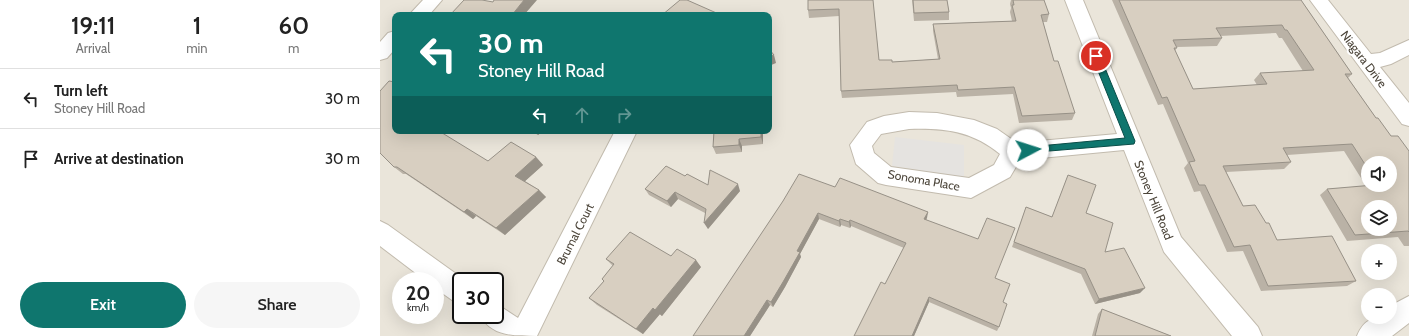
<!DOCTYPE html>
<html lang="en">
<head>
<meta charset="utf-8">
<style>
	:root { --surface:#fff; --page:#f6f6f6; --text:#222; --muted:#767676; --line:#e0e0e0; --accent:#0f766e }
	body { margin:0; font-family:Cabin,sans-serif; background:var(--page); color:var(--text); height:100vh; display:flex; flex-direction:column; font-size:15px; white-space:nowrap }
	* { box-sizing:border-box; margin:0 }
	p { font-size:13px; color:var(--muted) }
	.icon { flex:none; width:22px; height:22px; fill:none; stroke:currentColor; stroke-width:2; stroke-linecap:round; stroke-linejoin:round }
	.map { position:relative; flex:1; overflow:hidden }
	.details { display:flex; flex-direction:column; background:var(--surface); width:380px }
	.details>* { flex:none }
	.banner { position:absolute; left:12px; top:12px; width:380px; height:122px; border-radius:8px; box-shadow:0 4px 16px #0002; background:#0f766e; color:#fff; overflow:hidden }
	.fabs { position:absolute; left:981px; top:156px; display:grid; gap:8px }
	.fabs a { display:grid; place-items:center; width:36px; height:36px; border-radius:50%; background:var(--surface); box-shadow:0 4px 16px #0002; font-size:20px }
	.speed { position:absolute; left:12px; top:272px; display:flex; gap:8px; font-size:20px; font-weight:700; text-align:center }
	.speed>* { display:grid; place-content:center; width:52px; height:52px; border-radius:50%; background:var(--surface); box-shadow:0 4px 16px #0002; line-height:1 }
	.speed small { font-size:10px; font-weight:400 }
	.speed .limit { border:2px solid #111; border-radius:6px; background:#fff; color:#111 }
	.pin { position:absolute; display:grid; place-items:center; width:34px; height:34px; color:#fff; margin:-17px; border:2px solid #fff; border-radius:50%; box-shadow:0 1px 4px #0007 }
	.me { position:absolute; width:44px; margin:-22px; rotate:85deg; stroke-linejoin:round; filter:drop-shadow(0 0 3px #0008) }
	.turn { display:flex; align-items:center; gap:14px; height:84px; padding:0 20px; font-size:18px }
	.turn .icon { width:52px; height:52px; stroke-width:2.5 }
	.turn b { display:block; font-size:28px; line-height:34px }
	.lanes { display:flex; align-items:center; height:38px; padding:0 20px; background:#0003; justify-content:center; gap:20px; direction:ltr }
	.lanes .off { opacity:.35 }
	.eta { display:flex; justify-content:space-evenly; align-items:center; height:68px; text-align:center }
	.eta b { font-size:24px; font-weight:600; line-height:28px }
	.cta { display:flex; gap:8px; margin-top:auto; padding:8px 20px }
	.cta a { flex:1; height:46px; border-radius:24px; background:var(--accent); color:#fff; font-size:16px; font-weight:600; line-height:46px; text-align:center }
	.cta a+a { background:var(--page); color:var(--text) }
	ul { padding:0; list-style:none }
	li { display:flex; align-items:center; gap:12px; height:60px; padding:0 20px; border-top:1px solid var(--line) }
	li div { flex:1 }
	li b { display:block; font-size:15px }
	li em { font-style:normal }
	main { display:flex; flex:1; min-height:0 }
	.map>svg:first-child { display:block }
	.residential { fill:#eae5da; fill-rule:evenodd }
	.parking { fill:#e5e3e0 }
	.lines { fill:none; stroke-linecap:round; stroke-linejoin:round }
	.minor-casing { stroke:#c2bbae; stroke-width:2 }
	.minor { fill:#fff; fill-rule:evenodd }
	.wall { fill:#bab2a6; fill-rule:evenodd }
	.shaded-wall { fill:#979187 }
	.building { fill:#d8cfc1; stroke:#979187; fill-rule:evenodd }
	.route { fill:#0f766e; stroke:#0a4d48 }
	.labels { text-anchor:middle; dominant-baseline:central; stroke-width:4; stroke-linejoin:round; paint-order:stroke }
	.street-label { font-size:12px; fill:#4b4439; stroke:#fff }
</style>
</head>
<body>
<main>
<section class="details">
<div class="eta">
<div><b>19:11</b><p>Arrival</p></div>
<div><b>1</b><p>min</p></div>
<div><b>60</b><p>m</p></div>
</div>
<ul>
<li><svg class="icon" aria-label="left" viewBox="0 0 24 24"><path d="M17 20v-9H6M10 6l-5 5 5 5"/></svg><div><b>Turn left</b><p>Stoney Hill Road</p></div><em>30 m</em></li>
<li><svg class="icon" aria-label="arrive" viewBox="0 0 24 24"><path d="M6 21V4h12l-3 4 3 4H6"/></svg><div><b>Arrive at destination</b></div><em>30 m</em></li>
</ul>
<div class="cta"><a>Exit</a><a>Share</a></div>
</section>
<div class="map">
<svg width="1029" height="336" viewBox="0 0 1029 336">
	<rect width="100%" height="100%" fill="#f6f3ec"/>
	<path class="residential" d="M0,0H1029V336H0ZM15,15H389V131H15ZM988,163H1010V185H988ZM988,207H1010V229H988ZM988,251H1010V273H988ZM21,281H55V315H21ZM81,281H115V315H81ZM988,295H1010V317H988Z"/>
	<path class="parking" d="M515,137L584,145V177L512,166Z"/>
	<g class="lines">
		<defs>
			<path id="minor" d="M43,0H62L49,15H29Z
				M685,0H703L801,237L878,327L882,336H852L784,252L744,150L640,160L630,177L591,198L506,185L498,183L476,164L470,145L487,122L504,116L529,112L557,113L594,120L617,129L637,143L737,134ZM529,129C565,128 592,131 620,154L614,165L589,178L511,167L494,153L492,146L501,134Z
				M930,0H948L991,54L1000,53L1029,40V55L1011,64L1000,67L1029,103V126L1022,124Z
				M15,31V49L7,58L0,60V42L8,33Z
				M235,131H257L157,336C133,336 111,336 100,315H115V303L138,318Z
				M0,221L8,225L86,281H81V304L72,300L55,288V281H46L0,246Z
				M1029,296V323L1012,336H977C984,319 993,317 1010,317V306Z"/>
		</defs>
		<use href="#minor" class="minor-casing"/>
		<use href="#minor" class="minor"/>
	</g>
	<path class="wall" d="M493,0L499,60L512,62L558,59L553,31V24L632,21L630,12L631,8L630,4L631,0H664L669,14L667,22H663L674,61L695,113L692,120L639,123L633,94L577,97L576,92L462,98L461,91L459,16L429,18L428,10Z
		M532,0H567L569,12V20L534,21Z
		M732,0H921L972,74L968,78L996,118L1011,136L1029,151V246H1024L1018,237L967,241L940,195L947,189L986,186L964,151L907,155L911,162L904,169L846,172L863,206L886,223L897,240L976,281L967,286L881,291L863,251L847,252L820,191L814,192L804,168L808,163L783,104L778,105ZM896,33L899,38H902L923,71L880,73L874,80L877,85L813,89L795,51L797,47L837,46L842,38L840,36ZM988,163L1010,185H988Z
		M15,131L108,161L156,157L163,165L145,181L159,190L166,197L125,235L96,216L93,219L26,174H23L14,167Z
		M151,131H163L158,135Z
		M383,131V144L362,146V152L336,154L333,147Z
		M688,175L725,252L760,293L715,304L701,274L632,247L646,207L672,217Z
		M305,176L328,185L360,191L328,229L325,213L298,199L291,207L269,195L265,189Z
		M455,187L548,212L546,219L615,278L623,302L619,327L617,331L549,302L534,336H474L505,284L524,248L471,226L470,228L461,225L460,227L439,219L420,254L421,257L405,287L393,307L390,305L370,336H313Z
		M291,256L321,267L282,316L280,314L263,334L217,305L209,298L224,281L222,279L233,266L226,259Z
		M722,309L791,336H712L718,314Z"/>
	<path class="shaded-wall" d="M144,0H157L144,15H132Z
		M394,55L396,63L389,66V57Z
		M155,131H163L158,135Z
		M381,131H383V144L381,137Z
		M359,139L362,146V152L359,145Z
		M156,157L163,165L143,183L135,176Z
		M358,184L360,191L328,229L324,223Z
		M159,190L166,197L125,235L116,228Z
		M295,192L298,199L291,207L287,201Z
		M87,209L96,216L93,219L84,212Z
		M548,212L547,218L544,224V219Z
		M438,213L439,219L420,254L421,257L405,287L393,307L391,302L417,251Z
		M460,219L461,225L460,227L459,221Z
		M470,220L471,226L470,228L469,222Z
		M316,260L321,267L282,316L275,310Z
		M765,288L760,293L715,304L719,299Z
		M549,297V302L534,336H532Z
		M387,300L390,305L370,336H364Z
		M273,308L280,314L263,334L256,329Z"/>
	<path class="building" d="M84,0H102L113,2L114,0H144L132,15H70Z
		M300,0H307L341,15H282Z
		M428,0H493L499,60H512V62L560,59L553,24L636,21L632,5H634L633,0H664L669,14L661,15L674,61H678L695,113L642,116L634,87L578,90L577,85L461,91L459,9L428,10Z
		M533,0H567L569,12L534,13Z
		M739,0H921L972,74H965L996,118H998L1011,136H1018L1029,151V232L1028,231L975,235L947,189L994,185H1010V163H988V169L972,144L903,148L911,162L843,166L863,206L875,205L886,223H889L897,240L952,236L976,281L888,286L870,245L854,247L825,185H819L809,162L815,161L787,97L782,98ZM902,25L905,30H907L934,70L880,73L887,84L813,89L794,48H797L793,40L842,38L836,28ZM988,207H1010V229H988Z
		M389,49L394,55L389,57Z
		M9,81L15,82V131H59L108,161L131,142L156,157L135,176L159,190L116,228L87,209L84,212L17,167H14L0,153V91Z
		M334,131H381V137L359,139V145L333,147Z
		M286,166L305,176L307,174L328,185L330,170L358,184L324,223L326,209L295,192L287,201L265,189Z
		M419,174L455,187L460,178L548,212L544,219L598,239L607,218L635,228L615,278L630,284L623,302L627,304L619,327L549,297L532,336H474L501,282L505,284L526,243L470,220L469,222L460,219L459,221L438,213L417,251L420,252L403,282L391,302L387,300L364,336H313L403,201Z
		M688,175L716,185L706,213L733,223L725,252L744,248L765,288L719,299L705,269L634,242L646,207L672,217Z
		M250,232L291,256L297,249L316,260L275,310L273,308L256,329L209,298L224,281L222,279L234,264L226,259Z
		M722,309L791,336H715Z"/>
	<path class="route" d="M714,54H716L720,56L755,141L754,144L645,153V148L648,147L745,138L712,56Z"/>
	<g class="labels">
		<g class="street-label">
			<text transform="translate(984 59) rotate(53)">Niagara Drive</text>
			<text transform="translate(544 180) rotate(10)">Sonoma Place</text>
			<text transform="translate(774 200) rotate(68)">Stoney Hill Road</text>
			<text transform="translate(195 234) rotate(-63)">Brumal Court</text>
		</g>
	</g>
</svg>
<div class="fabs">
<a><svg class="icon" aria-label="sound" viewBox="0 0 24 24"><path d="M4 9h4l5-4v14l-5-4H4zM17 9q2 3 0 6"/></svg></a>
<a><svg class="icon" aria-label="layers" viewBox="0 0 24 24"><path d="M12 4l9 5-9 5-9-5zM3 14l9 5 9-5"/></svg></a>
<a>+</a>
<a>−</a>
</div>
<div class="speed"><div>20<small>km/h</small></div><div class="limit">30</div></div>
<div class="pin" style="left:716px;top:56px;background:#d93025"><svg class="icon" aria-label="arrive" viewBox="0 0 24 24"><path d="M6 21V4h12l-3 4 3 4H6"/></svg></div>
<svg class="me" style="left:648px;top:150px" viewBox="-20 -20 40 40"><circle r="19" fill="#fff"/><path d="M0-13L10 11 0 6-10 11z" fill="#0f766e"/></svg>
<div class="banner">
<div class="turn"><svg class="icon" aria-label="left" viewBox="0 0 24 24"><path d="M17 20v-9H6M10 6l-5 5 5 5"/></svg><div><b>30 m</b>Stoney Hill Road</div></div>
<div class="lanes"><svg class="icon" aria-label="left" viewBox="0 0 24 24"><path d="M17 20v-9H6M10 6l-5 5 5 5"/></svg><svg class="icon off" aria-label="ahead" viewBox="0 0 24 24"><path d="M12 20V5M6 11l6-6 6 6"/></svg><svg class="icon off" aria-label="right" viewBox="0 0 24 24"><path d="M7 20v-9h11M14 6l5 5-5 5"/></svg></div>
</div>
</div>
</main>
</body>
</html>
